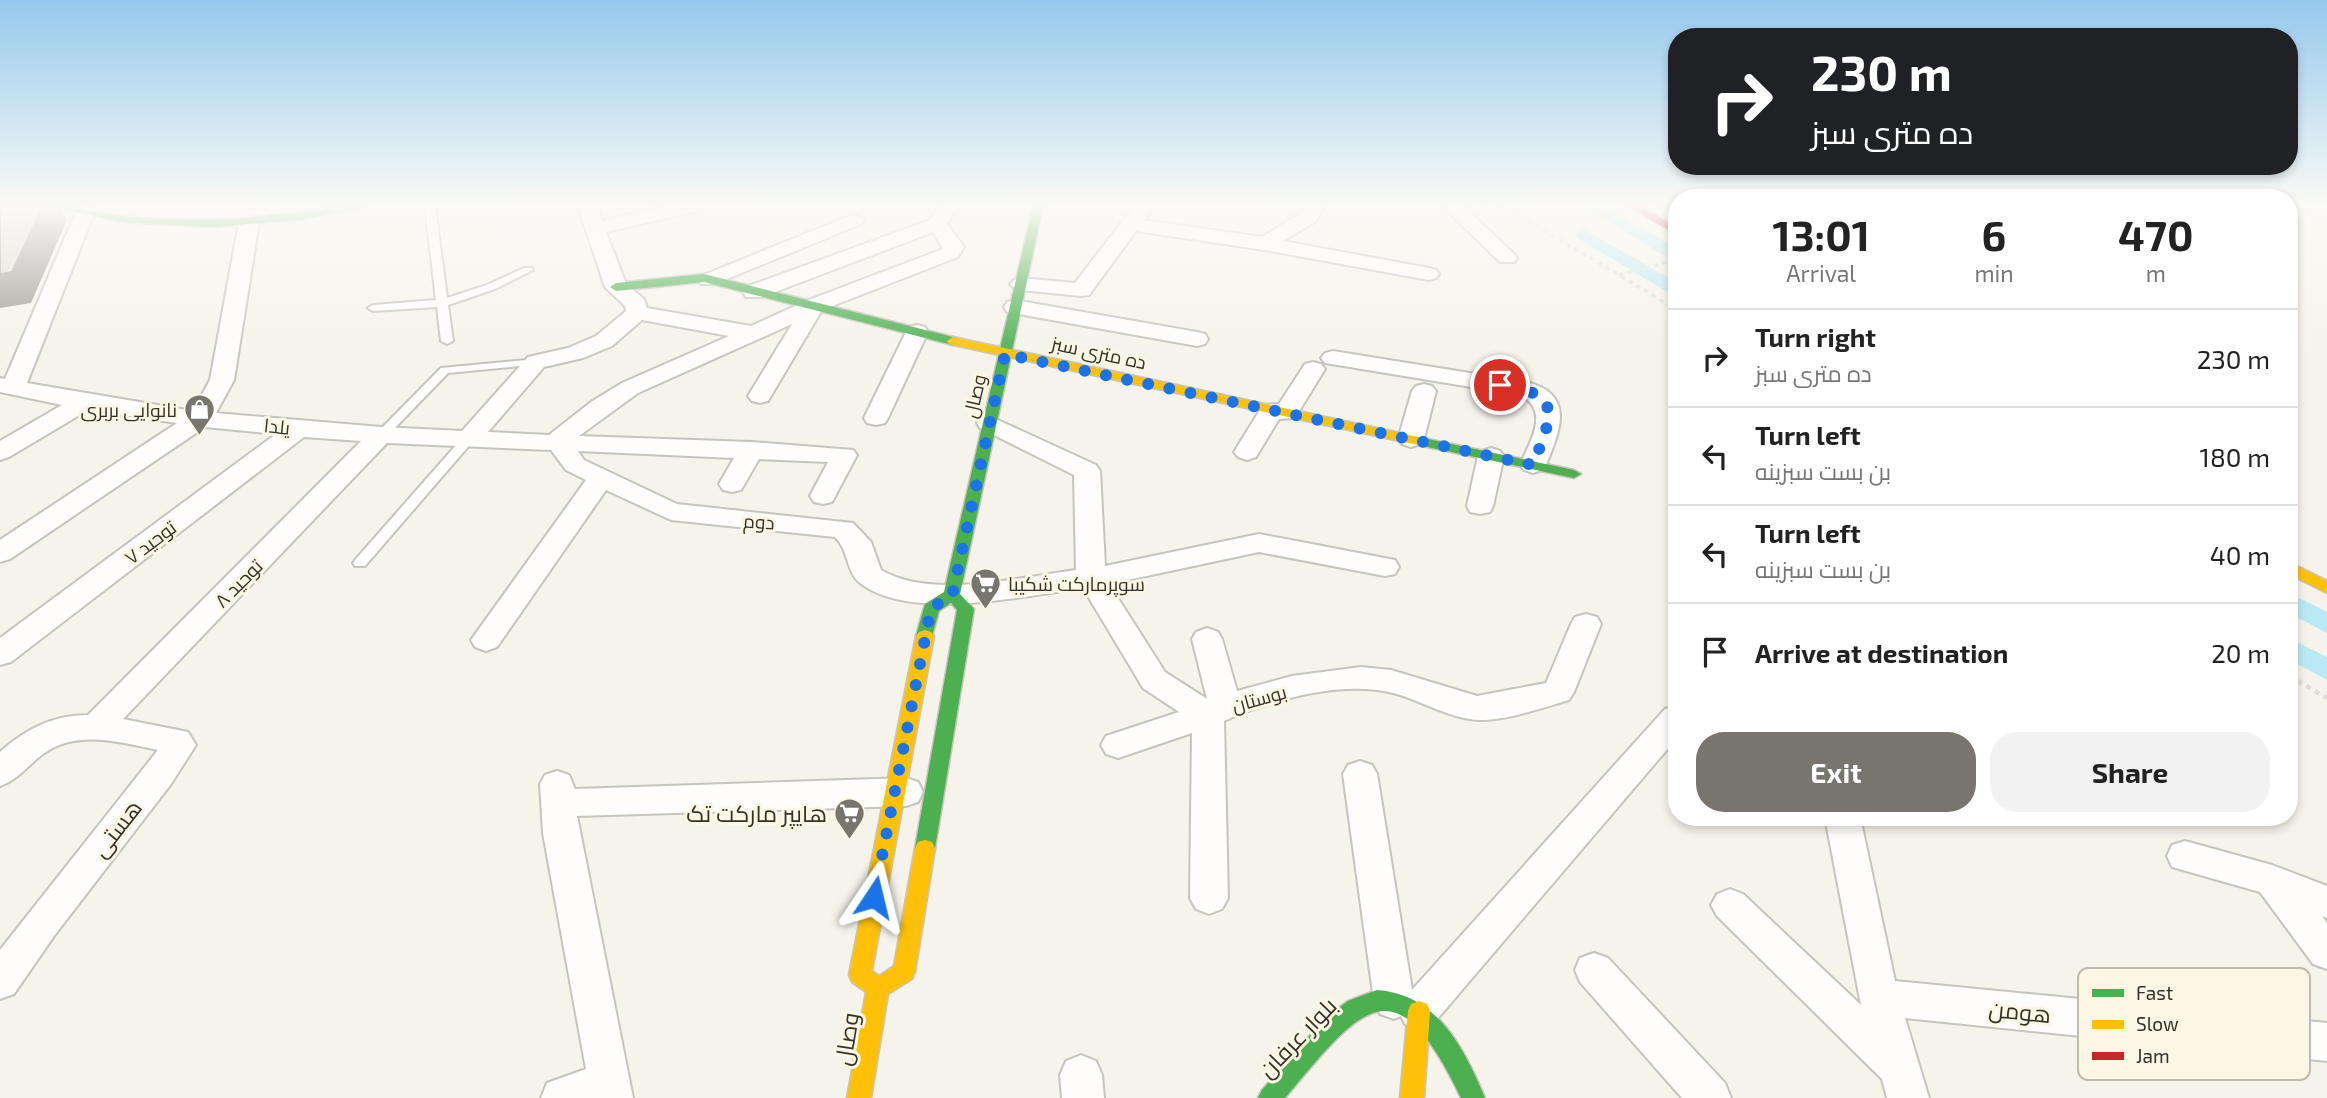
<!DOCTYPE html>
<html lang="en">
<head>
<meta charset="utf-8">
<style>
	:root { --surface:#fff; --page:#f2f2f2; --text:#222; --muted:#767676; --line:#e0e0e0; --accent:#77756d }
	body { margin:0; font-family:"Exo 2",Cairo,sans-serif; background:var(--page); color:var(--text); height:100vh; display:flex; flex-direction:column; font-size:26px; white-space:nowrap }
	* { box-sizing:border-box; margin:0 }
	p { font-size:23px; color:var(--muted) }
	.icon { flex:none; width:38px; height:38px; fill:none; stroke:currentColor; stroke-width:2; stroke-linecap:round; stroke-linejoin:round }
	.map { position:relative; flex:1; overflow:hidden }
	.drawer { position:absolute; left:1668px; top:189px; width:630px; height:637px; display:flex; flex-direction:column; background:var(--surface); border-radius:28px; box-shadow:0 4px 10px #0003 }
	.drawer>* { flex:none }
	.top-card { position:absolute; left:1668px; top:28px; width:630px; height:147px; border-radius:28px; box-shadow:0 4px 10px #0003; background:#202124; color:#fff; overflow:hidden }
	.pin { position:absolute; display:grid; place-items:center; width:60px; height:60px; color:#fff; margin:-30px; border:4px solid #fff; border-radius:50%; box-shadow:0 2px 7px #0007 }
	.me { position:absolute; width:77px; margin:-38px; rotate:10deg; stroke-linejoin:round; filter:drop-shadow(0 0 5px #0008) }
	.turn { display:flex; align-items:center; gap:24px; height:147px; padding:0 28px; font-size:32px }
	.turn .icon { width:91px; height:91px; stroke-width:2.5 }
	.turn b { display:block; font-size:49px; line-height:60px }
	.eta { display:flex; justify-content:space-evenly; align-items:center; height:119px; text-align:center }
	.eta b { font-size:42px; font-weight:700; line-height:49px }
	.button { display:flex; gap:14px; margin-top:auto; padding:14px 28px }
	.button a { flex:1; height:80px; border-radius:28px; background:var(--accent); color:#fff; font-size:28px; font-weight:700; line-height:80px; text-align:center }
	.button a+a { background:var(--page); color:var(--text) }
	ul { padding:0; list-style:none }
	li { display:flex; align-items:center; gap:21px; height:98px; padding:0 28px; border-top:2px solid var(--line) }
	li div { flex:1 }
	li b { display:block; font-size:26px }
	li em { font-style:normal }
	.map>svg:first-child { display:block }
	.lines { fill:none; stroke-linecap:round; stroke-linejoin:round }
	.canal { fill:#b9e9f4; fill-rule:evenodd }
	.lane-casing { stroke:#c7c4bd; stroke-width:4 }
	.street-casing { stroke:#c7c4bd; stroke-width:4 }
	.fast-casing { stroke:#c7c4bd; stroke-width:3 }
	.slow-casing { stroke:#c7c4bd; stroke-width:3 }
	.jam-casing { stroke:#c7c4bd; stroke-width:3 }
	.path-far1 { stroke:#deddda; stroke-width:3.5; stroke-dasharray:4.5 4.5; stroke-linecap:butt }
	.path { stroke:#deddda; stroke-width:4.5; stroke-dasharray:5 5; stroke-linecap:butt }
	.lane { fill:#fefdfc; fill-rule:evenodd }
	.street { fill:#fefdfc; fill-rule:evenodd }
	.fast { fill:#4caf50; fill-rule:evenodd }
	.slow { fill:#ffc107; fill-rule:evenodd }
	.jam { fill:#c62828; fill-rule:evenodd }
	.shaded-wall { fill:#9e9995 }
	.building { fill:#e2dad5; stroke:#9e9995; stroke-width:2 }
	.route { stroke:#1a73e8; stroke-width:12; stroke-dasharray:0 21.6 }
	.labels { text-anchor:middle; dominant-baseline:central; stroke-width:6; stroke-linejoin:round; paint-order:stroke }
	.street-label { font-size:19px; fill:#33312a; stroke:#fcf6e4 }
	.poi-label { font-size:19px; fill:#33312a; stroke:#fcf6e4; text-anchor:end }
	.near-poi-label { font-size:23px; fill:#33312a; stroke:#fcf6e4; text-anchor:end }
	.near-street-label { font-size:23px; fill:#33312a; stroke:#fcf6e4 }
	.key { fill:#fcf6e4; stroke:#c0bbac; stroke-width:2 }
	.key-label { font-size:19px; fill:#33312a }
</style>
</head>
<body>
<div class="map">
<svg width="2327" height="1098" viewBox="0 0 2327 1098">
	<rect width="100%" height="100%" fill="#f6f3ea"/>
	<g class="lines">
		<path class="canal" d="M1583,206H1604L1676,248V260L1670,259Z
			M1583,229L1676,282V294L1669,293L1577,238L1574,234Z
			M2289,593L2327,612V633L2289,613Z
			M2289,638L2327,657V680L2289,659Z"/>
		<defs>
			<path id="lane" d="M425,206H435L447,298L487,285L524,268H532L533,270L495,289L448,305L453,341L447,344L441,341L437,307L373,311L368,308L373,305L436,300Z
				M536,359L540,360V364L448,373L385,438H377L375,435L441,368Z
				M469,434L473,435L475,438L473,441L365,566H355L353,563L355,560L465,435Z"/>
			<path id="street" d="M578,206H597L602,221L668,206H704L702,210L606,232L626,284L644,299L647,308L751,326L806,301L943,249L933,232L762,297H746L743,292L746,287L930,220L939,206H958L947,224L964,247L958,257L822,310L768,401L760,403L752,401L748,396L792,324L638,393L579,436L751,442L853,450L857,455L832,502L823,504L814,502L810,496L828,462L759,459L741,490L732,492L723,490L719,484L734,458L578,451L584,460L677,504L853,523L871,542L881,570C931,600 1020,577 1076,570L1074,475L980,428L977,423L980,418L989,416L1096,465L1100,471L1105,566L1259,534L1395,560L1399,567L1395,574L1385,576L1259,552L1109,584L1165,672L1207,699L1192,639L1196,632L1207,628L1218,632L1222,639L1237,691L1292,676L1361,667L1391,670L1477,696L1546,683L1571,624L1575,617L1586,614L1597,617L1601,624L1574,692L1569,700C1542,708 1508,720 1480,720C1452,719 1423,702 1397,694C1344,679 1274,699 1224,721L1228,898L1222,909L1209,914L1196,909L1190,898L1192,733L1118,758L1106,754L1101,745L1106,736L1179,712L1143,688L1083,588C1024,596 910,622 860,583C846,572 849,550 835,537L671,520L606,490L497,647L486,651L475,647L471,640L586,480L566,470L551,450L387,443L123,719L188,732L196,745L171,784L54,936L14,994L0,999V950L158,750C120,742 76,729 43,754C28,765 18,780 0,786V752C26,729 53,715 88,715L361,441L304,437L11,662L0,665V638L276,434L205,427L10,559L0,562V540L177,423L88,410L9,457L0,460V441L62,405L0,392V378L5,379L78,207L90,206L95,211L27,383L193,411L210,380L239,222L249,216L259,222L234,380L216,413L381,427L462,431L528,357L568,348L596,336L626,311L625,306L605,287ZM642,320L729,336L622,383L591,402L549,435L488,432L544,367L583,358L612,346Z
				M1134,206H1150L1152,209L1144,220L1262,237L1301,213L1305,206H1324L1316,221L1283,241L1429,268L1436,270L1439,274L1436,278L1429,280L1265,250L1136,231L1089,295L1081,296L1021,290L1014,288L1010,284L1014,280L1021,278L1075,283Z
				M1442,206H1463L1514,254L1517,258L1514,262H1500Z
				M854,214L864,220L861,224L715,284H701L698,280L701,276Z
				M1015,300L1197,332L1205,334L1208,339L1205,344L1197,346L1007,312L1004,307L1007,302Z
				M917,325L925,327L928,332L888,418L885,423L876,425L867,423L864,418L906,332L909,327Z
				M1333,351L1526,382C1576,394 1560,430 1546,465L1542,470L1533,473L1524,470L1520,465C1530,441 1551,411 1520,395L1325,363L1321,358L1325,353Z
				M1313,362L1321,364L1325,369L1295,418L1279,419L1256,457L1247,460L1238,457L1234,452L1263,405L1279,404L1305,364Z
				M1424,384L1432,386L1436,391L1424,439L1420,444L1411,447L1402,444L1398,439L1412,391L1416,386Z
				M1491,448L1500,451L1504,456L1493,506L1490,512L1480,514L1470,512L1467,506L1478,456L1482,451Z
				M1676,706V739L1433,1024L1419,1029L1405,1024L1401,1016L1394,1019L1380,1014L1374,1001L1343,774L1348,765L1360,761L1372,765L1377,774L1412,990L1665,709Z
				M557,771L569,775L575,789L906,778L918,782L923,792L918,802L906,806L577,816L633,1098H541L547,1083L586,1069L543,833L540,784L545,775Z
				M1825,817H1860L1895,981L2327,1023V1061L1905,1018L1929,1098H1887L1882,1079L1717,916L1711,905L1717,894L1730,889L1743,894L1861,1005Z
				M2185,841L2272,865L2327,886V918L2322,916L2327,923V969L2313,964L2260,892L2172,867L2167,856L2172,845Z
				M1594,953L1608,958L1725,1083L1731,1098H1682L1580,982L1575,970L1580,958Z
				M1081,1055L1096,1061L1102,1075L1104,1098H1062L1060,1075L1066,1061Z"/>
			<path id="fast" d="M49,206C75,206 98,213 123,216C151,219 180,220 208,220C262,220 315,206 368,206L304,219L213,227L123,222Z
				M1033,206H1043L960,594L974,609L935,848L932,854L925,856L918,854L915,848L957,610L951,603L939,611L931,640H919L916,636L925,604L944,592Z
				M704,274L957,338L959,341L953,345L704,282L616,291L610,287L616,283Z
				M1423,438L1574,470L1581,474L1574,478L1418,445L1416,442Z
				M1377,990C1437,994 1464,1048 1485,1098H1461C1395,960 1362,1006 1285,1098H1258L1262,1090L1325,1018L1348,1001Z"/>
			<path id="slow" d="M953,337L1423,438L1430,442L1423,446L949,344L947,341Z
				M2289,562L2327,581V593L2289,574Z
				M925,630L931,632L934,636L872,971L879,976L894,966L915,848L918,842L925,840L932,842L935,848L915,972L912,979L888,994L871,1098H847L866,992L852,982L849,975L916,636L919,632Z
				M1419,1001L1427,1004L1430,1011L1424,1098H1400L1408,1011L1411,1004Z"/>
			<path id="jam" d="M1627,206H1641L1676,227V234Z"/>
		</defs>
		<use href="#lane" class="lane-casing"/>
		<use href="#street" class="street-casing"/>
		<use href="#fast" class="fast-casing"/>
		<use href="#slow" class="slow-casing"/>
		<use href="#jam" class="jam-casing"/>
		<path class="path-far1" d="M1478,207H1505L1676,309
			M1619,275L1676,260"/>
		<path class="path" d="M2289,676L2327,698"/>
		<use href="#lane" class="lane"/>
		<use href="#street" class="street"/>
		<use href="#fast" class="fast"/>
		<use href="#slow" class="slow"/>
		<use href="#jam" class="jam"/>
	</g>
	<path class="shaded-wall" d="M43,206H59L67,220L31,303L0,308V274Z"/>
	<path class="building" d="M0,206H43L12,272L0,274Z"/>
	<linearGradient id="sky" x2="0" y2="1"><stop stop-color="#95c9ed"/><stop offset="0.57" stop-color="#fbfaf6"/><stop offset="1" stop-color="#fbfaf6" stop-opacity="0"/></linearGradient>
	<rect width="2327" height="360" fill="url(#sky)"/>
	<g class="lines">
		<path class="route" d="M874,897L931,608L952,596L1005,354L1533,465C1552,415 1565,394 1500,385"/>
	</g>
	<defs>
		<symbol id="shop-pin" viewBox="-11 -11 22 30"><path d="M0 17L-7.5 6A9.5 9.5 0 1 1 7.5 6Z" fill="#77756d" stroke="#fcf6e4"/><path d="M-5-2.5h2.3a2.7 3.5 0 0 1 5.4 0H5L5.5 6h-11ZM-1.5-2.5h3a1.5 2.3 0 0 0-3 0Z" fill="#fff"/></symbol>
		<symbol id="supermarket-pin" viewBox="-11 -11 22 30"><path d="M0 17L-7.5 6A9.5 9.5 0 1 1 7.5 6Z" fill="#77756d" stroke="#fcf6e4"/><path d="M-6-5.5h2.5l.6 2H6L4.5 2H-2.5L-4.4-4H-6ZM-1.5 3.2a1.3 1.3 0 1 0 .1 0ZM3 3.2a1.3 1.3 0 1 0 .1 0Z" fill="#fff"/></symbol>
	</defs>
	<g fill-rule="evenodd">
		<use href="#shop-pin" x="182" y="392" width="35" height="47"/>
		<use href="#supermarket-pin" x="968" y="566" width="35" height="47"/>
		<use href="#supermarket-pin" x="832" y="796" width="35" height="47"/>
	</g>
	<g class="labels">
		<g class="street-label">
			<text transform="translate(1099 352) rotate(12)">ده متری سبز</text>
			<text transform="translate(974 396) rotate(-77)">وصال</text>
			<text transform="translate(277 426) rotate(6)">یلدا</text>
			<text transform="translate(759 521) rotate(4)">دوم</text>
			<text transform="translate(150 542) rotate(-37)">توحید ۷</text>
			<text transform="translate(238 583) rotate(-45)">توحید ۸</text>
			<text transform="translate(1259 698) rotate(-15)">بوستان</text>
		</g>
		<g class="poi-label">
			<text x="177" y="409">نانوایی بربری</text>
			<text x="1008" y="583" text-anchor="start">سوپرمارکت شکیبا</text>
		</g>
		<g class="near-poi-label">
			<text x="827" y="813">هایپر مارکت تک</text>
		</g>
		<g class="near-street-label">
			<text transform="translate(116 828) rotate(-52)">هستی</text>
			<text transform="translate(2020 1011) rotate(6)">هومن</text>
			<text transform="translate(1297 1037) rotate(-46)">بلوار عرفان</text>
			<text transform="translate(846 1039) rotate(-81)">وصال</text>
		</g>
	</g>
	<rect x="2078" y="968" width="232" height="112" rx="10" class="key"/>
	<rect x="2092" y="989" width="32" height="8" fill="#4caf50"/>
	<rect x="2092" y="1020" width="32" height="9" fill="#ffc107"/>
	<rect x="2092" y="1052" width="32" height="8" fill="#c62828"/>
	<g class="key-label">
		<text x="2136" y="1000">Fast</text>
		<text x="2136" y="1031">Slow</text>
		<text x="2136" y="1063">Jam</text>
	</g>
</svg>
<div class="pin" style="left:1500px;top:385px;background:#d93025"><svg class="icon" aria-label="arrive" viewBox="0 0 24 24"><path d="M6 21V4h12l-3 4 3 4H6"/></svg></div>
<svg class="me" style="left:874px;top:897px" viewBox="-20 -20 40 40"><path d="M0-17L14 15 0 8-14 15z" fill="#1a73e8" stroke="#fff" stroke-width="4"/></svg>
<div class="top-card">
<div class="turn"><svg class="icon" aria-label="right" viewBox="0 0 24 24"><path d="M7 20v-9h11M14 6l5 5-5 5"/></svg><div><b>230 m</b>ده متری سبز</div></div>
</div>
<section class="drawer">
<div class="eta">
<div><b>13:01</b><p>Arrival</p></div>
<div><b>6</b><p>min</p></div>
<div><b>470</b><p>m</p></div>
</div>
<ul>
<li><svg class="icon" aria-label="right" viewBox="0 0 24 24"><path d="M7 20v-9h11M14 6l5 5-5 5"/></svg><div><b>Turn right</b><p>ده متری سبز</p></div><em>230 m</em></li>
<li><svg class="icon" aria-label="left" viewBox="0 0 24 24"><path d="M17 20v-9H6M10 6l-5 5 5 5"/></svg><div><b>Turn left</b><p>بن بست سبزینه</p></div><em>180 m</em></li>
<li><svg class="icon" aria-label="left" viewBox="0 0 24 24"><path d="M17 20v-9H6M10 6l-5 5 5 5"/></svg><div><b>Turn left</b><p>بن بست سبزینه</p></div><em>40 m</em></li>
<li><svg class="icon" aria-label="arrive" viewBox="0 0 24 24"><path d="M6 21V4h12l-3 4 3 4H6"/></svg><div><b>Arrive at destination</b></div><em>20 m</em></li>
</ul>
<div class="button"><a>Exit</a><a>Share</a></div>
</section>
</div>
</body>
</html>
